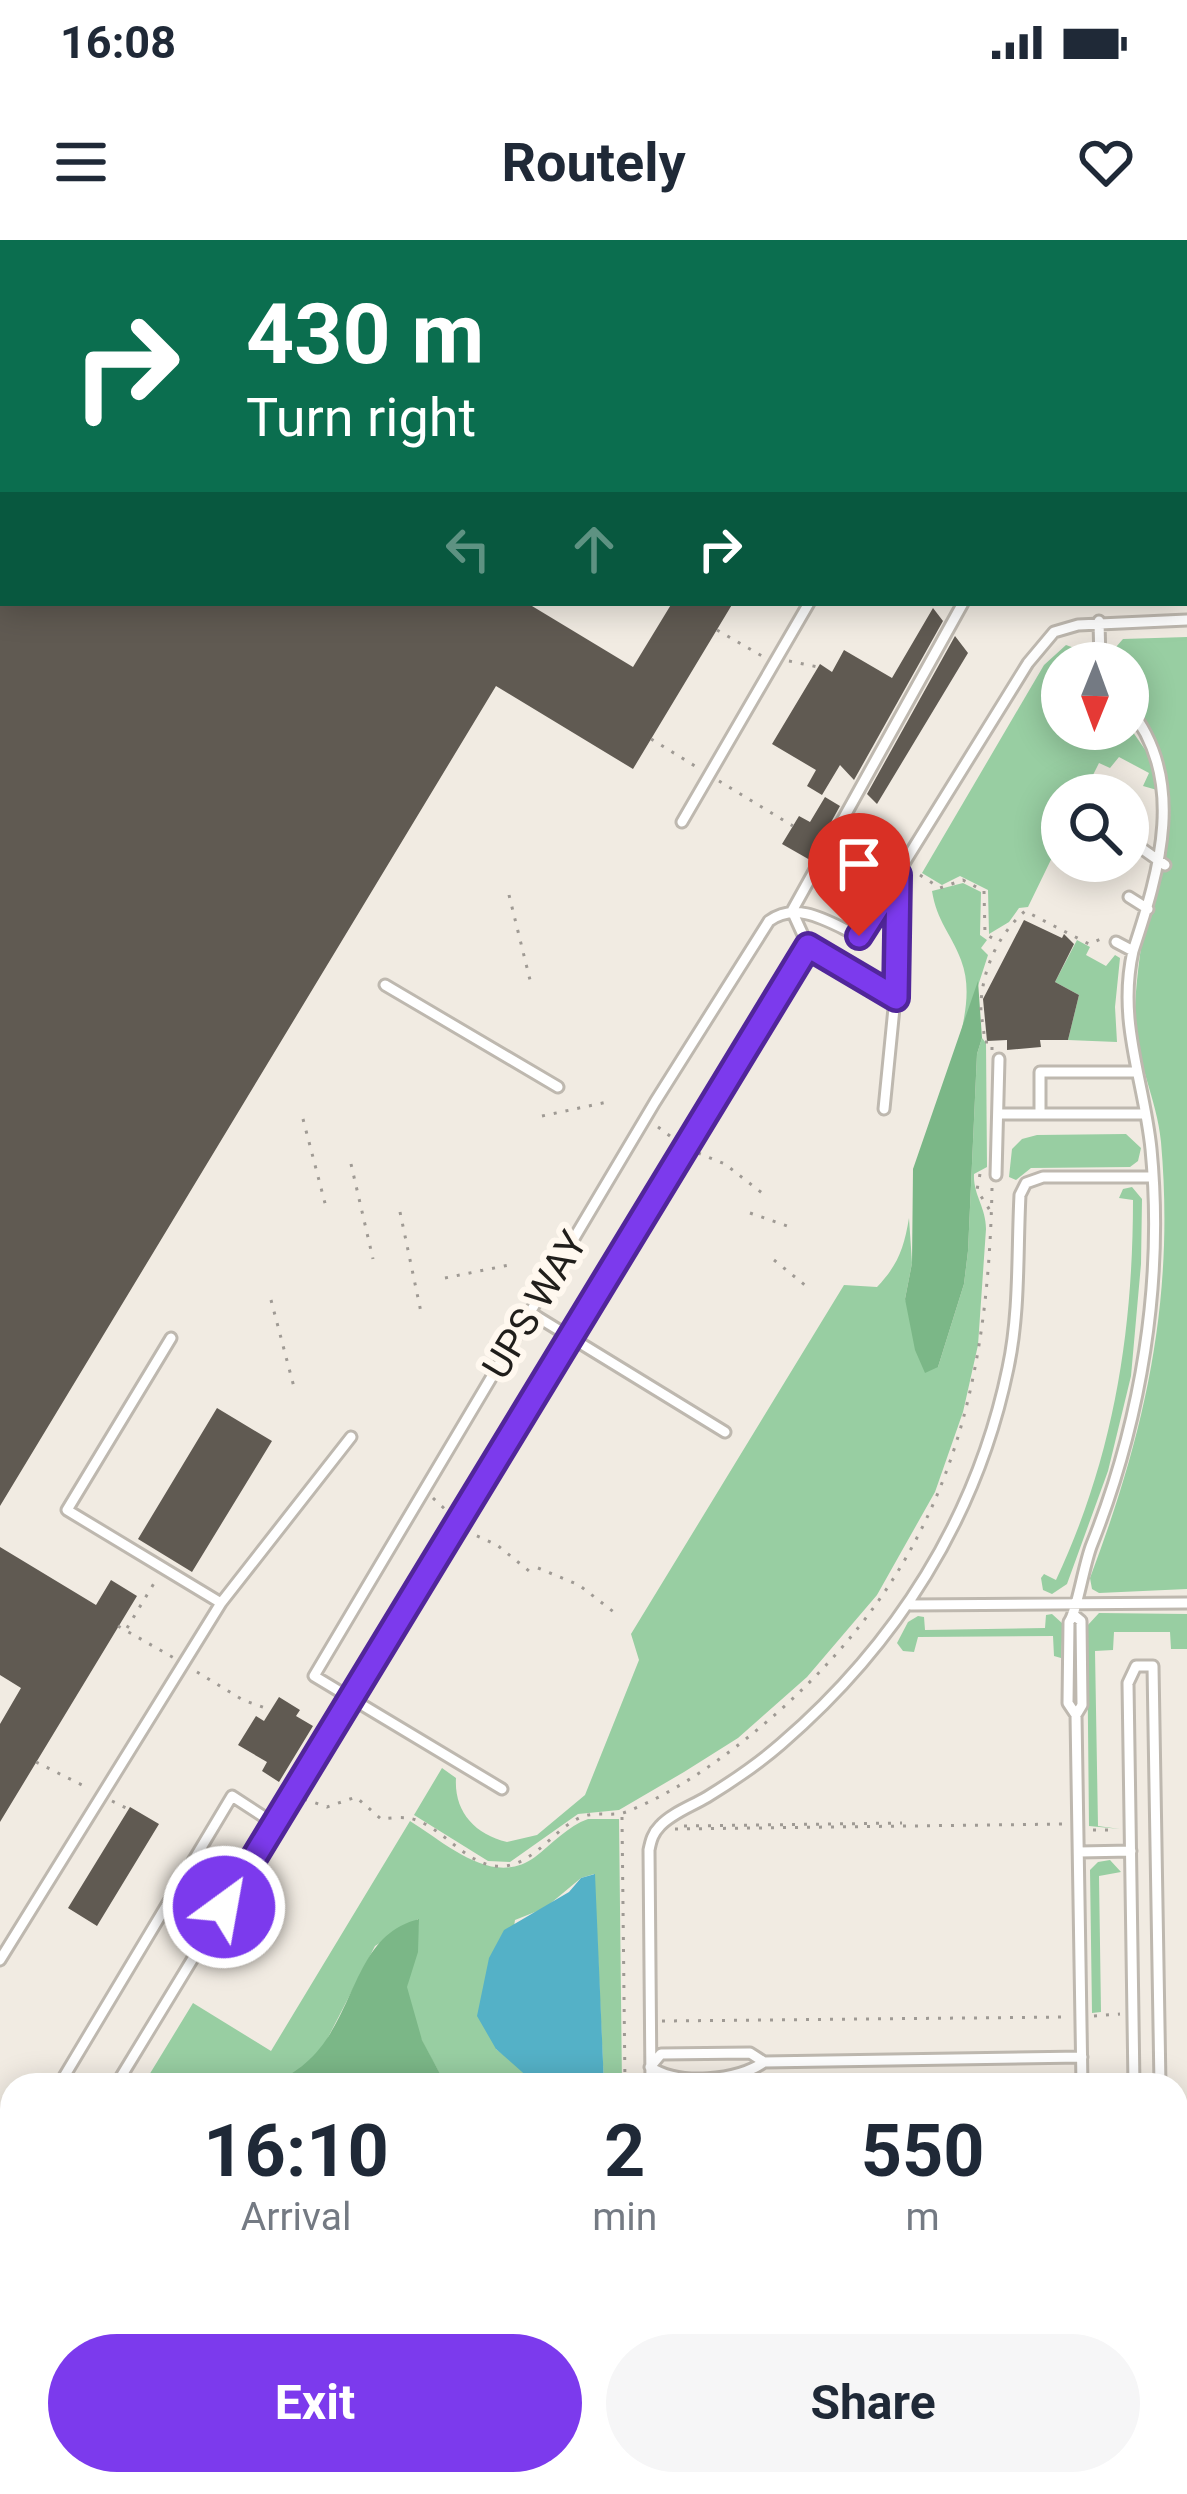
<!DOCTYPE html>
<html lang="en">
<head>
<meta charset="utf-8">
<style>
	:root { --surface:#fff; --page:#f6f6f7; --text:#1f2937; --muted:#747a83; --accent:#7c3aed }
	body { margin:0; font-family:Roboto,sans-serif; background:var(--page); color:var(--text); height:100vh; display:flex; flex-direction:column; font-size:45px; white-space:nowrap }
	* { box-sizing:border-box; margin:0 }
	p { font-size:39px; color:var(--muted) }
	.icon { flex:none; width:66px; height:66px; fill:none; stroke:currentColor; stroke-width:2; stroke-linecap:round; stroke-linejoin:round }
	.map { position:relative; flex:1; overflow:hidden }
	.drawer { position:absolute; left:0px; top:1833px; width:1188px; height:423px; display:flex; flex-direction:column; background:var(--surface); border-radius:36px 36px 0 0; box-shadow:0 6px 30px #0003 }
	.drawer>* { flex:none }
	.banner { position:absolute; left:0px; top:0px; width:1188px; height:366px; box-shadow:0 6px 30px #0003; background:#0b6e4f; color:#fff; overflow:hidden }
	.needle { width:78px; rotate:181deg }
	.controls { position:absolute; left:1041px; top:402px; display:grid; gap:24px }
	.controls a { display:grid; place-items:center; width:108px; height:108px; border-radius:50%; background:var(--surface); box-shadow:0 6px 30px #0003; font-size:60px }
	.pin { position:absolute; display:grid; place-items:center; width:102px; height:102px; color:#fff; margin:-123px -51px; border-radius:50% 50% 50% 0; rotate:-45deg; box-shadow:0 0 12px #0007 }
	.pin .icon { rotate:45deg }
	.me { position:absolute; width:132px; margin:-66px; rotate:32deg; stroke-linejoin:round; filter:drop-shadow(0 0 9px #0008) }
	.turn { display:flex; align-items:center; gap:42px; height:252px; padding:0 48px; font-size:54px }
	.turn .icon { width:156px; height:156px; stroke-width:2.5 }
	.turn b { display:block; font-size:84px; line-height:102px }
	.lanes { display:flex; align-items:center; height:114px; padding:0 48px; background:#0003; justify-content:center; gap:60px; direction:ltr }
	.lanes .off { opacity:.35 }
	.eta { display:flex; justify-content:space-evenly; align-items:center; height:204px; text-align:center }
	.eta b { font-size:72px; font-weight:700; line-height:84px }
	.cta { display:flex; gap:24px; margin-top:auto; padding:24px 48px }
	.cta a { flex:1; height:138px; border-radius:72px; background:var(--accent); color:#fff; font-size:48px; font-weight:700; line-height:138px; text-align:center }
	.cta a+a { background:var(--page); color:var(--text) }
	.status { display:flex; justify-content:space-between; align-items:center; height:84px; padding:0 60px; background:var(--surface); direction:ltr }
	.status svg { height:33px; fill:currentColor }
	header { display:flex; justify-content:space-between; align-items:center; height:156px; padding:0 48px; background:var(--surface); font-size:54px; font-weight:700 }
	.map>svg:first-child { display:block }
	.green { fill:#98cea2 }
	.forest { fill:#7bb787 }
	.water { fill:#54b1c7 }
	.building { fill:#605a52 }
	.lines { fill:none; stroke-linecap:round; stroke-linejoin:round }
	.lane-casing { stroke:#beb8af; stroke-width:15 }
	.path { stroke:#9f9a94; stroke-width:3; stroke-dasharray:3 9; stroke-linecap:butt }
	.lane { stroke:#fff; stroke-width:9 }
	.route-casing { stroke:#51269a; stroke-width:30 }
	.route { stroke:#7c3aed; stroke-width:21 }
	.labels { text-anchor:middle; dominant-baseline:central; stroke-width:12; stroke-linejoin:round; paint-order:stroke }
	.street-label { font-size:39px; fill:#201e1b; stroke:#fff8ef }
</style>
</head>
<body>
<div class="status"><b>16:08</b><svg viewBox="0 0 49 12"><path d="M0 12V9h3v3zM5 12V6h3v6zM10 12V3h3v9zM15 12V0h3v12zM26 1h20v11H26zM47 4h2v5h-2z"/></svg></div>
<header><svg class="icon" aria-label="menu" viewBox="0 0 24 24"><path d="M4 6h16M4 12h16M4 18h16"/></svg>Routely<svg class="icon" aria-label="heart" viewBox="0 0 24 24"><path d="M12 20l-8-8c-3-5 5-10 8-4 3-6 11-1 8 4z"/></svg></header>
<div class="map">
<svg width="1187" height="2254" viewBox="0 0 1187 2254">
	<rect width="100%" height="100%" fill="#f1ebe2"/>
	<path class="green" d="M1187,397V1349L1099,1353L1092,1349L1090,1338C1145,1192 1175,1061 1161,902C1157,857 1133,816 1135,769C1140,659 1187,539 1128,449V423H1113L1116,407L1123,399Z
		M1066,405L1080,410L1085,423H1062V489H1128V485L1153,521L1157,550L1143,546L1149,533L1119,517L1110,528L1099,523L1083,555H1062V597L1028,667L1019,668L1009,682L989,694L988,650L960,636L942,645L922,633L1044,425Z
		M963,643L981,652L980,695L987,700L981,708L988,715L956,814C963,784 973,751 961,720C951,693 937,682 932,651Z
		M1077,700L1090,707L1086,715L1106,726L1115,715L1120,718L1115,767L1117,802L1068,800L1079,755L1055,742Z
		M982,798L986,803L987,927L974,934C973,955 986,967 986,989L978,1105L963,1172L935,1252L877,1355L807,1437L738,1498L684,1532L619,1570L578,1574L510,1622L488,1621L414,1575L442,1528L456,1538C454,1571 474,1594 507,1602L537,1595L585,1555L639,1420L631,1394L844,1045L877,1047C898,1025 904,1008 909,978L912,1023L905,1059L938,1127L964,1044L968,1011L977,814Z
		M1126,894L1141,908L1138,921L1130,927L1031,928L1016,940L1009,937L1012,909L1022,899L1037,895Z
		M1132,947L1142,959L1141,1024L1131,1136L1108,1231L1067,1344L1052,1354L1043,1350L1041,1338L1044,1334L1056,1340C1113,1218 1133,1094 1133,960L1119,958L1123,949Z
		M1099,1373L1187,1374V1409H1171L1170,1392H1114L1113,1410L1095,1411L1098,1586L1120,1589L1089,1586L1087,1386Z
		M1052,1374L1063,1384L1061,1418L1054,1416L1053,1396L918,1397L914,1412L903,1411L897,1403L908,1382L918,1376L924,1377L925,1390L1045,1388L1046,1375Z
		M588,1579H619L622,1845H604L594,1634L581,1638L545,1668L515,1680L496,1809L543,1845H446C432,1818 405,1778 407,1746C409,1722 420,1706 418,1679L375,1706L319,1815L289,1838L266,1845H143L193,1763L271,1811L410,1581C447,1604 493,1648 535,1617C552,1604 568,1586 588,1579Z
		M1110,1620L1121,1632L1099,1636L1101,1772L1092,1773L1090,1630L1098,1622Z
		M1187,2105V2254H844L842,2244H1176V2113Z"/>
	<path class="forest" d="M978,741L982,798L977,814L968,1011L964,1044L938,1127L925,1133L915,1110L905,1059L912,1023L913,929Z
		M419,1679L418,1712L407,1747L422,1800L446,1845H266C363,1814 338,1699 419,1679Z
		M1187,1938V2105L1176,2113V1939Z
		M12,2209V2244H842L844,2254H0V2234Z"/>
	<path class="water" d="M595,1634L604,1845H543L530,1839L496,1809L477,1776L489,1718L504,1690L569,1652L581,1638Z"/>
	<path class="building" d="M0,363H527L633,427L672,363H733L633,529L496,446L0,1266Z
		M933,368L943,381L854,540L840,525L822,555L807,546L816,530L772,504L820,424L832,432L844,410L892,438Z
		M955,396L968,413L877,564L867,554Z
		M825,557L840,566L810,620L782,604L799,576L810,582Z
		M1024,680L1062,698L1064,694L1074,704L1055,742L1079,755L1068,800H1040L1041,807L1007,810V800L987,801L983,759Z
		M217,1168L272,1201L192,1332L138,1299Z
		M0,1307L96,1365L111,1340L137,1356L0,1582V1484L21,1448L0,1435Z
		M279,1457L300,1470L296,1476L313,1486L279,1542L262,1531L267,1522L238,1505L256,1476L264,1481Z
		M130,1567L159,1584L97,1686L68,1668Z"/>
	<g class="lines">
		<defs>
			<path id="lane" d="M1016,3L1018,0
				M1165,3L1166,0
				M1099,381L1100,423
				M682,582L809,363
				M1141,608L1165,625
				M1129,657L1148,669
				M792,671L963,363
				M792,671L808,706L895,758L899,640
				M1116,702L1133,711C1160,630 1187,538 1128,467
				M385,745L558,847
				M884,869L895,758
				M998,874H1143
				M1040,874V832H1135
				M996,935L999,819
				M531,1073L725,1192
				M171,1098L67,1270L221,1363
				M911,1365L1187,1363
				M1075,1376L1081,1381L1082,1465L1076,1475L1082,1845
				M1076,1475L1068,1463L1069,1382C1077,1372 1084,1323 1092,1304C1141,1181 1164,1043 1151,909C1144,840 1117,782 1133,711
				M502,1549L314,1436L655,862L769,681C798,660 830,683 859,696L1028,423L1054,392L1078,385L1187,380
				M1079,1612L1131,1611
				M0,1720L221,1363L351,1197
				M764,1822C737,1841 679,1846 650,1827L661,1814L750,1813L764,1822L1082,1817
				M59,1845L232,1556L275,1584
				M116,1845L808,706
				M651,1845L649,1610C651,1600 653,1593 660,1586C672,1573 692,1566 707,1557C733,1541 758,1524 781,1504C896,1405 977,1278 1008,1128C1020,1072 1017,1013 1020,955L1026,943L1043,937H1152
				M1134,1845L1128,1443L1136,1426H1153L1160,1845
				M0,1941L12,1922
				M0,2042L12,2021
				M0,2107L12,2114"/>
		</defs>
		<use href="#lane" class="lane-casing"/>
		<path class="path" d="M717,390L762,416
			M789,421L818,427
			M651,499L695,526
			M719,541L793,586
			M855,596L892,618
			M920,635L940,648L963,640L984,651L985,694L994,699
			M509,655L532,748
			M992,810V802H984C985,788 980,777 981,763C983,727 999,694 1025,671L1089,704L1101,699
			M542,876L612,861
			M303,879L326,967
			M658,887L674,899
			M698,913L725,924L762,953
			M351,924L373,1019
			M980,934L977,950L991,972
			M400,972L422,1077
			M750,973L793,988
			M774,1020L811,1050
			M445,1038L514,1024
			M271,1060L295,1151
			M433,1258L448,1272
			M466,1291L497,1305L534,1335
			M538,1328L579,1345L615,1373
			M118,1386L174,1418
			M127,1388L156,1340
			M197,1432L243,1460L271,1470
			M36,1522L88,1548
			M304,1559L327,1567L356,1557L381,1579C389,1578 400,1577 408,1578C442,1583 468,1631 505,1626C536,1622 554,1589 581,1577C596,1571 612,1577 626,1572C680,1551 735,1510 778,1472C942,1326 988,1161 992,948
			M112,1561L128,1569
			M622,1577L625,1845
			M684,1586L902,1583
			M675,1589L1066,1584
			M1093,1590H1114
			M1094,1776L1120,1774
			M662,1781L1066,1777"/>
		<use href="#lane" class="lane"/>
	</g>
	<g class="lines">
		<defs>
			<path id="route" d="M224,1667L808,706L896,758L898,635L859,696"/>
		</defs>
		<use href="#route" class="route-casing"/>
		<use href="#route" class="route"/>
	</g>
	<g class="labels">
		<g class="street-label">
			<text transform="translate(535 1065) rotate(-59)">UPS WAY</text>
		</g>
	</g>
</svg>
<div class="controls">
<a><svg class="needle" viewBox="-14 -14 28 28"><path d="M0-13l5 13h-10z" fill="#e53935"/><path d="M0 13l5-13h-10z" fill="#747a83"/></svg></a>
<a><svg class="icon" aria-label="search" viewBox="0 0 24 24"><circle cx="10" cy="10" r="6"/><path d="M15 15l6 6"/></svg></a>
</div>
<div class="pin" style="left:859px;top:696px;background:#d93025"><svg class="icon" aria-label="arrive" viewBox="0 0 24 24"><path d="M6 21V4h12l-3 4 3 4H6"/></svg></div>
<svg class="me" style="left:224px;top:1667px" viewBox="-20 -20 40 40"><circle r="17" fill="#7c3aed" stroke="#fff" stroke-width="3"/><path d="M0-11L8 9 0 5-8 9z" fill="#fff"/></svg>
<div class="banner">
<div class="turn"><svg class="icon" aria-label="right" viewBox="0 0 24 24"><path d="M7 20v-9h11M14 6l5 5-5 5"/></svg><div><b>430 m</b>Turn right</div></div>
<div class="lanes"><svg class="icon off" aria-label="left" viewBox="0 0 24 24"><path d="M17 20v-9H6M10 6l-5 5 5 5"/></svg><svg class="icon off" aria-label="ahead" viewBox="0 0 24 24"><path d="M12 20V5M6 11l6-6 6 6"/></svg><svg class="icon" aria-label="right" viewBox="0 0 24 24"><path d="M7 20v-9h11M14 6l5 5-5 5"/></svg></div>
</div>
<section class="drawer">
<div class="eta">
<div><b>16:10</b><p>Arrival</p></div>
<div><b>2</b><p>min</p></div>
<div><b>550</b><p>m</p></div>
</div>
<div class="cta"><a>Exit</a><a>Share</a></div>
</section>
</div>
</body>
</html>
